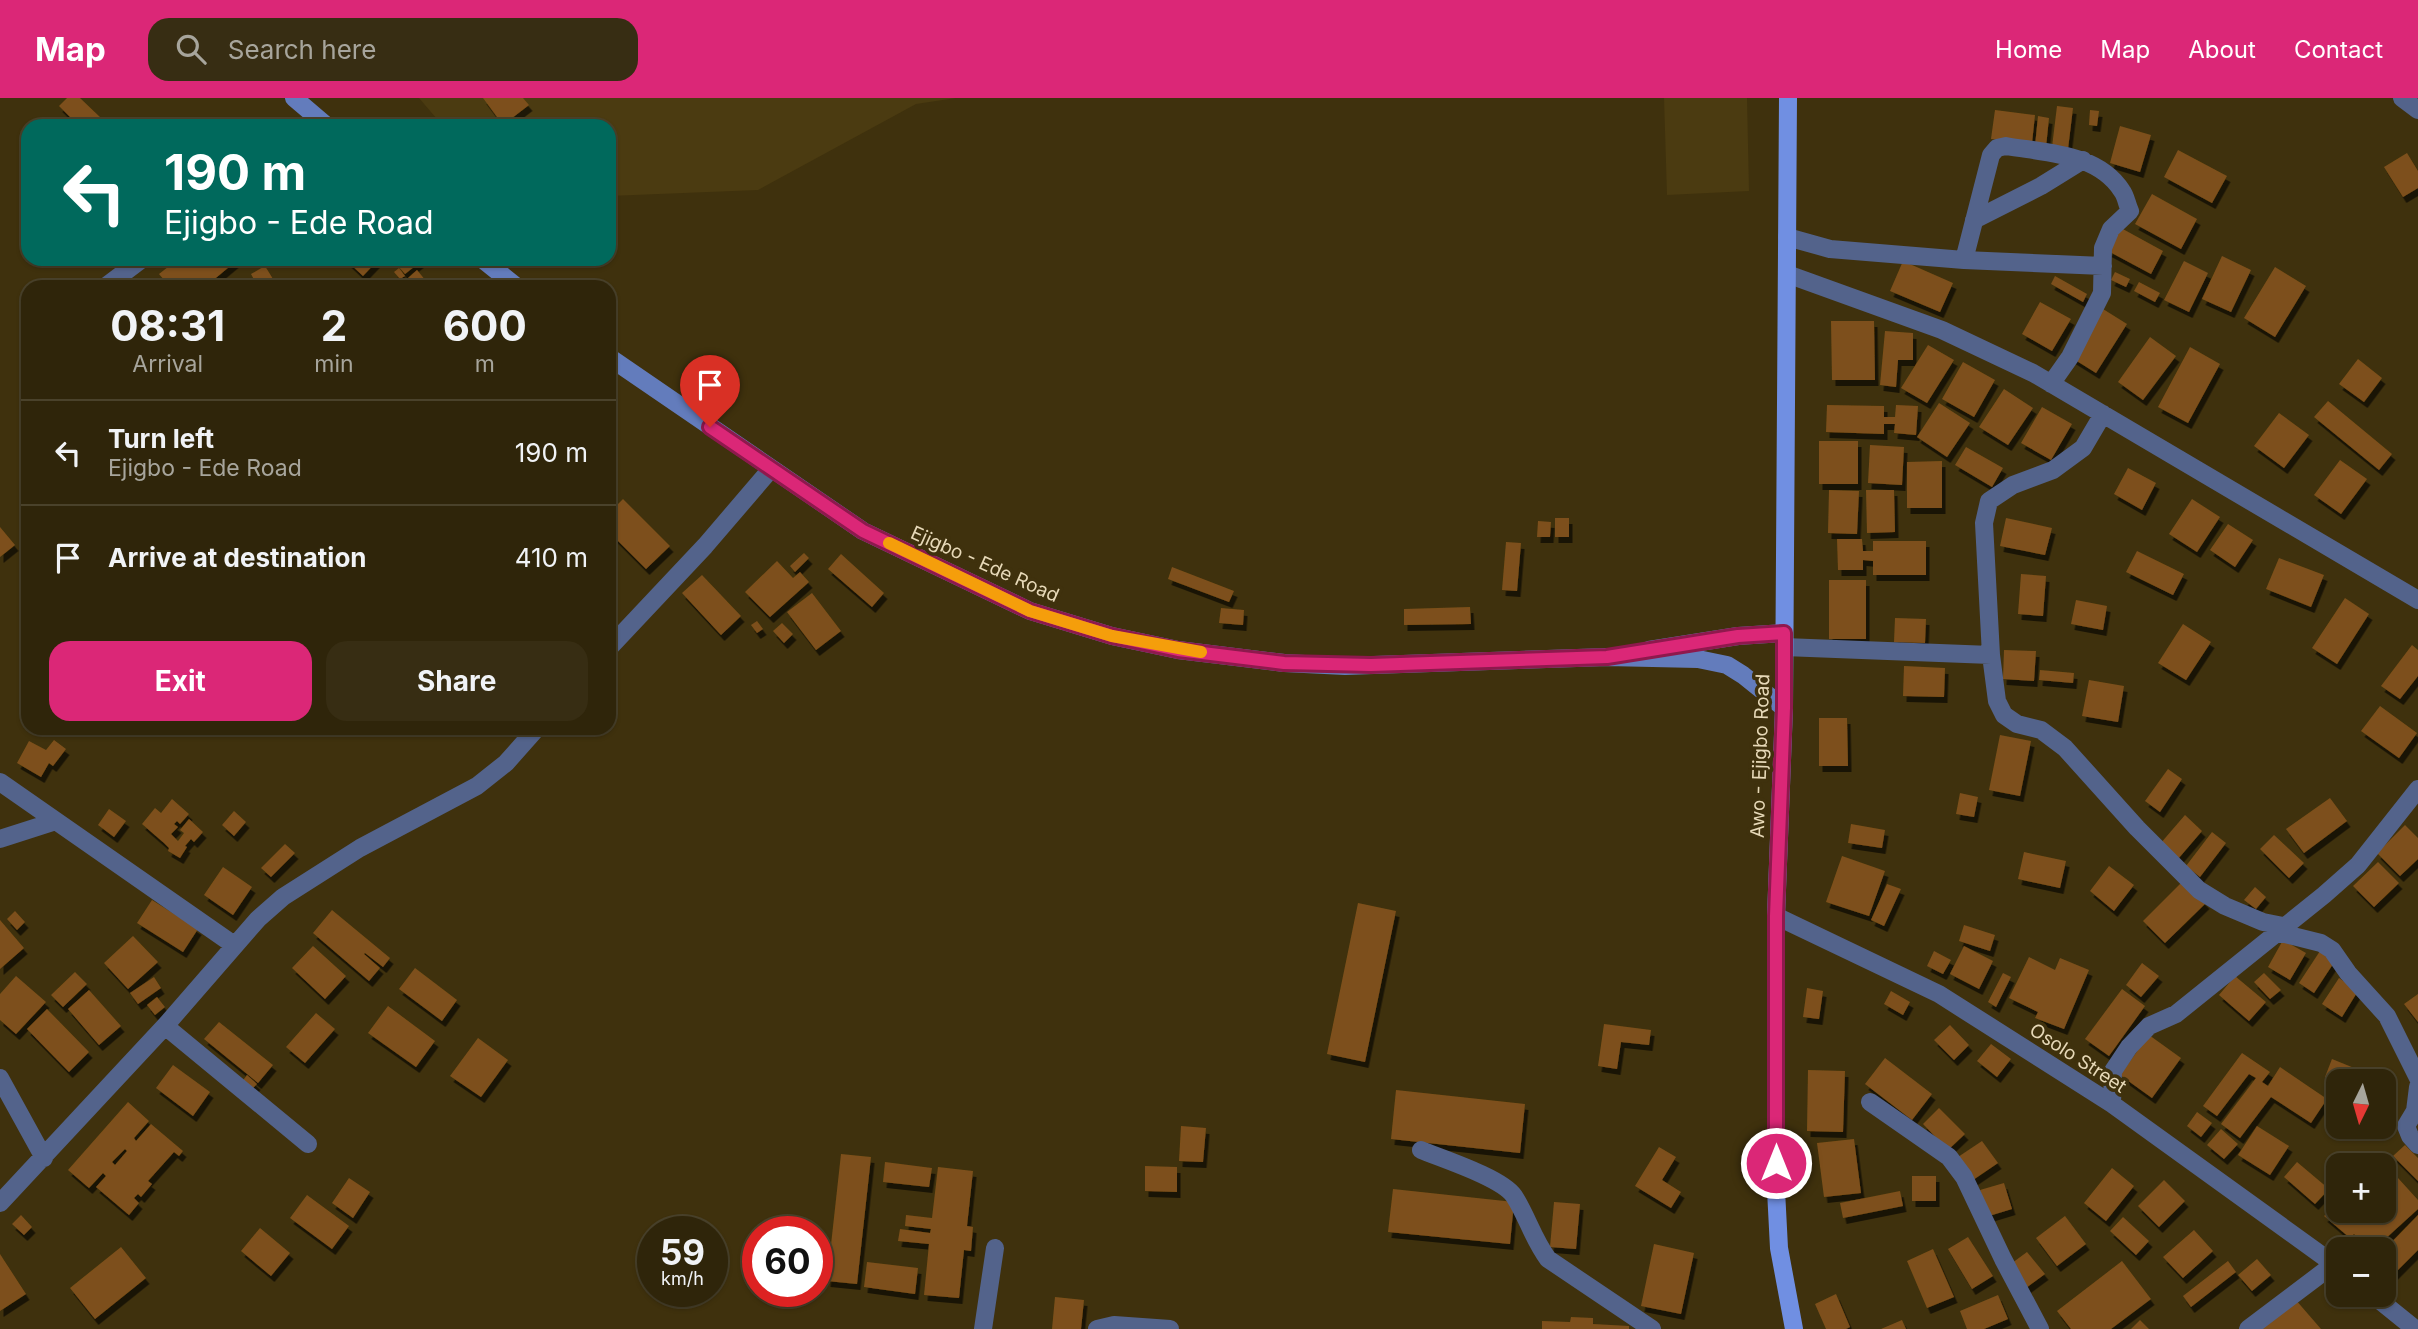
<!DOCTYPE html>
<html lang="en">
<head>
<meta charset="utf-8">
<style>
	:root { --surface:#2f250a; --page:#372d13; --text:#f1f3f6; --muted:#a7a59c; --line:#4a422b; --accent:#db2777 }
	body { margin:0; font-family:Inter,sans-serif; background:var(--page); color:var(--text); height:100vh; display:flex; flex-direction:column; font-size:26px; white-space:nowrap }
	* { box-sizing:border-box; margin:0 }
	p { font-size:23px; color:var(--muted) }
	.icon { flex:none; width:38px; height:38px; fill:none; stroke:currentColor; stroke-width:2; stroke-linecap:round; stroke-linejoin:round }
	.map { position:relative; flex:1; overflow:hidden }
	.drawer { position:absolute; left:21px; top:182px; width:595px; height:455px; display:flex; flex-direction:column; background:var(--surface); border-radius:21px; box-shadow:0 2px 5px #0004,0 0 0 2px var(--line) }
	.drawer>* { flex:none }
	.top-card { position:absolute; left:21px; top:21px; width:595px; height:147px; border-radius:21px; box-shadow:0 2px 5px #0004,0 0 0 2px var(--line); background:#00695c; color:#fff; overflow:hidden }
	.needle { width:46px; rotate:185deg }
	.buttons { position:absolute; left:2326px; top:971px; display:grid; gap:14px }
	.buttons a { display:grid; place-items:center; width:70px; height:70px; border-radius:14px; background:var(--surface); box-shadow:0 2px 5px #0004,0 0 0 2px var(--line); font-size:35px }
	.speed { position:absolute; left:637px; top:1118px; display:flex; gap:14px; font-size:35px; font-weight:700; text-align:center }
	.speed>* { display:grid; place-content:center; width:91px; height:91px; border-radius:50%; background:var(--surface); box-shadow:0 2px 5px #0004,0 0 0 2px var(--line); line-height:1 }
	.speed small { font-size:18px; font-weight:400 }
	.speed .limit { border:10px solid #d22; background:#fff; color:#111 }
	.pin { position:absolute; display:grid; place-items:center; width:60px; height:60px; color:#fff; margin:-72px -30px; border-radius:50% 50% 50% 0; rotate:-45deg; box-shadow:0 0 7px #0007 }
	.pin .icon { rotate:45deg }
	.me { position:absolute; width:77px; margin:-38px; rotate:0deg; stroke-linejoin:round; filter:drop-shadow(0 0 5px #0008) }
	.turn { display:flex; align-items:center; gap:24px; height:147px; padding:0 28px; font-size:32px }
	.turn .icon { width:91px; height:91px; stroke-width:2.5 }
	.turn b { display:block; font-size:49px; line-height:60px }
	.eta { display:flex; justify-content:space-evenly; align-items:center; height:119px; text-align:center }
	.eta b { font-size:42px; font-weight:700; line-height:49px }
	.primary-button { display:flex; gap:14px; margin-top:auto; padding:14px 28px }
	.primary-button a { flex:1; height:80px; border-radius:21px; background:var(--accent); color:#fff; font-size:28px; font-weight:700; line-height:80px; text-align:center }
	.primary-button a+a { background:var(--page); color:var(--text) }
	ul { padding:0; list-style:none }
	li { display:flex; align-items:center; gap:21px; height:105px; padding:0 28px; border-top:2px solid var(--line) }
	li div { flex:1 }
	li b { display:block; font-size:26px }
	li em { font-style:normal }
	header { display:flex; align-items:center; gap:42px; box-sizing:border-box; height:98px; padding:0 35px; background:var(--accent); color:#fff }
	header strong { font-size:33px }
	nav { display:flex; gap:38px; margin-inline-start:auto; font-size:24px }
	.search { width:490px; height:63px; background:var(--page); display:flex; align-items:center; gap:18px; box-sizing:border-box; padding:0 24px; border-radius:21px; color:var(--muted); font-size:26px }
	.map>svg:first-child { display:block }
	.built { fill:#4b3b11 }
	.building { fill:#7d501a; fill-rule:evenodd; filter:url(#shadow) }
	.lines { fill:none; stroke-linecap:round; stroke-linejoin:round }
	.street { stroke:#53638b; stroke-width:18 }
	.secondary { stroke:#637cbc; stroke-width:18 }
	.primary { stroke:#708fe2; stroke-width:18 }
	.route-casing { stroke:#8e194d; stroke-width:18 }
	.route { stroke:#db2777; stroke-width:12 }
	.slow { stroke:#f59e0b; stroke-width:12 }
	.labels { text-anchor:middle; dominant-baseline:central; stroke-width:7; stroke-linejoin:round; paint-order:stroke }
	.street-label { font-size:19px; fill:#e7d9b8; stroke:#3f310d }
</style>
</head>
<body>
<header>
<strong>Map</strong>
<div class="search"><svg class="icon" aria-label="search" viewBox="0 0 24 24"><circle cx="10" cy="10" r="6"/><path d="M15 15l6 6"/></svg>Search here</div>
<nav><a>Home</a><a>Map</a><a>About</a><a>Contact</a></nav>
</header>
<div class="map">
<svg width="2418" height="1231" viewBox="0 0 2418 1231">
	<defs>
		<filter id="shadow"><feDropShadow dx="3.5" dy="6" stdDeviation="0" flood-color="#0009"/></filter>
	</defs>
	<rect width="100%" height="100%" fill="#3f310d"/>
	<path class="built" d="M419,0H956L916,6L758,92L609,98V28H443Z
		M1664,0H1747L1749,93L1667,97Z"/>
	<path class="building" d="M67,0H80L101,20L92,28H79L59,8Z
		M483,0H523L529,7L503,27Z
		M2057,8L2073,10L2068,51L2052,49Z
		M1995,12L2035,17L2032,45L1991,41Z
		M2090,12L2099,13L2097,28L2089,27Z
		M2038,18L2049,20L2046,49L2035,48Z
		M2120,28L2151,37L2140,74L2110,65Z
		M2178,52L2227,78L2212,105L2164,79Z
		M2407,55L2418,73V90L2403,99L2384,69Z
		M2152,96L2197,121L2181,151L2135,126Z
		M2121,130L2163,153L2151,176L2108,153Z
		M2222,158L2251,172L2231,214L2202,201Z
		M178,161H233L235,164L205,189H170L159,176Z
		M345,161H379L363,178Z
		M407,161H424L405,176L398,168Z
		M1903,163L1953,185L1940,214L1890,193Z
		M2184,163L2208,175L2189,214L2164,202Z
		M265,168L278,189H258L251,176Z
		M2275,169L2306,188L2275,239L2244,220Z
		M399,170L405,178L400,181L394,174Z
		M417,172L431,189H398Z
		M2115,174L2130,181L2126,189L2111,182Z
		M2055,178L2087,196L2083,204L2051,186Z
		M2139,184L2160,195L2155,204L2134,193Z
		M2040,204L2071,221L2052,253L2022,236Z
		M2103,211L2127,226L2096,275L2072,260Z
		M1831,223H1874L1875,282H1832Z
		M1885,233L1913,235V262H1898L1896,289L1880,287Z
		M2150,239L2176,258L2143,302L2118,284Z
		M1928,247L1954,262L1927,305L1901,290Z
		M2190,249L2220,266L2188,325L2158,309Z
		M2358,261L2382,280L2364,304L2339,286Z
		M1963,264L1995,282L1974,319L1942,301Z
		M2004,291L2033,310L2008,347L1979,329Z
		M2328,303L2392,356L2379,372L2314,319Z
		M1939,305L1970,325L1947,359L1917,339Z
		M1827,307L1884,308V319H1895L1896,307L1918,308L1916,337L1894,335L1895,326H1884V336L1826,334Z
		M2042,309L2072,326L2051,362L2021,345Z
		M2279,315L2309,337L2284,370L2254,348Z
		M1819,343H1858V386H1819Z
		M1870,347L1904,349L1902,387L1868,385Z
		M1966,349L2003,370L1992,389L1955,367Z
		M2340,362L2367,381L2341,416L2314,397Z
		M1942,363V410H1907V364Z
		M2128,370L2156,385L2142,412L2114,396Z
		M1829,392L1859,393L1857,436L1828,435Z
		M1866,392H1894L1895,434L1867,435Z
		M623,401L670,448L646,471L609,434V415Z
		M2192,401L2220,419L2197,454L2169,436Z
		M1555,420H1569V439H1555Z
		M2006,420L2052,430L2045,457L2000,448Z
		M1538,423L1551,424L1550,439H1537Z
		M2228,426L2253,442L2235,469L2210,452Z
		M0,429L15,447L0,459Z
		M1837,441H1862L1863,453H1873V443H1926V477H1873V463L1863,462V472H1838Z
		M1506,444L1521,445L1517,493L1502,492Z
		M2137,453L2184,476L2173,497L2126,474Z
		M804,455L809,460L795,474L790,468Z
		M841,456L884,495L872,509L828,471Z
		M2279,460L2324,477L2311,509L2266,491Z
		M777,463L793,480L800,474L809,484L770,519L745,494Z
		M1172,469L1234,493L1229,504L1168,481Z
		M2021,476L2046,478L2043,518L2018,516Z
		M702,477L741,518L721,537L682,495Z
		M1829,482H1866V541H1829Z
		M812,495L841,533L816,552L787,514Z
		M2345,500L2369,516L2337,566L2312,550Z
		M2076,502L2107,508L2103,532L2071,526Z
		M1470,509L1471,526L1404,527V511Z
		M1221,510L1244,512L1243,527L1219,525Z
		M1895,520L1926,521L1925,545L1894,544Z
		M757,523L763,531L757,535L751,527Z
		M782,525L793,536L784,545L773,533Z
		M2183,526L2211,544L2186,582L2158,565Z
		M2412,547L2418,552V578L2400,601L2381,588Z
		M2004,552L2036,553L2034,583L2003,581Z
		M1904,568L1945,570L1944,599L1903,598Z
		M2040,572L2074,575L2073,585L2039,582Z
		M2089,582L2124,588L2118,624L2082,618Z
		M2380,608L2417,635L2399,660L2361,633Z
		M1819,620H1847L1848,668H1819Z
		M2000,637L2031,643L2020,698L1989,692Z
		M54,642L66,651L53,668L49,665L41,679L17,665L29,643L46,652Z
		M2168,671L2182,681L2160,714L2145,703Z
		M1960,695L1978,699L1974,719L1956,716Z
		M2330,700L2347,723L2304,755L2286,731Z
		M172,701L189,716L180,726L177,723L174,726L178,729L171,736L178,743L184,735L180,732L189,721L203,734L194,744L191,741L185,748L187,749L180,760L168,753L169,750L164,745L142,726L155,710L161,715Z
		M109,711L126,723L114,739L98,727Z
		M234,713L246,724L234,738L222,727Z
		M2185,717L2202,733L2178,761L2160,746Z
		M1851,726L1885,732L1882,750L1848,745Z
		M2405,727L2418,740V761L2400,778L2377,755Z
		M2212,734L2226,745L2200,779L2186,768Z
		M2274,737L2304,765L2289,780L2260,751Z
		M285,746L295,755L271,779L261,770Z
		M2024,754L2066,763L2060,790L2018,781Z
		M1842,758L1885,773L1869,818L1826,804Z
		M2378,764L2399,785L2374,809L2353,788Z
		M2109,768L2134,787L2114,813L2090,793Z
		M223,769L252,789L233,817L204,797Z
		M2183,783L2206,805L2165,845L2143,823Z
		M1887,786L1901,791L1884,828L1871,822Z
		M2255,789L2266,799L2256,811L2244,802Z
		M152,802L198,831L183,854L137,825Z
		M1358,805L1396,813L1365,964L1327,956Z
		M332,812L390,860L383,869L365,855L364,856L380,870L369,883L313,835Z
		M15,813L25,824L17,832L7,821Z
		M0,822L24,850L0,871Z
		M1964,827L1995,837L1990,853L1959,843Z
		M133,838L158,864L128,891L104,865Z
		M2283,842L2306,855L2290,882L2268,869Z
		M313,848L346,878L325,901L292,870Z
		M1964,848L1993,863L1979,891L1950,876Z
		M1934,853L1951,862L1943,876L1927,868Z
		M2320,853L2335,863L2314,895L2299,885Z
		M2029,859L2055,872L2060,860L2089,872L2064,931L2035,920L2038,914L2009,900Z
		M2142,865L2159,878L2141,899L2126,887Z
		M415,870L457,902L442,923L399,891Z
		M75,874L87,886L63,909L51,897Z
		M2003,875L2011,879L1996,909L1988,904Z
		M2264,875L2281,892L2270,901L2254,884Z
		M16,878L46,904L16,936L0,922V896Z
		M2235,878L2266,904L2249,923L2219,897Z
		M154,879L161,890L138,906L130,895Z
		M2339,880L2358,893L2342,919L2322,906Z
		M1807,890L1823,893L1819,921L1803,919Z
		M2122,891L2145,908L2109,958L2085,941Z
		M89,892L121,928L99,947L68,911Z
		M1891,893L1910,904L1903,917L1884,906Z
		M2418,896V924L2404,906Z
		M157,899L165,909L155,917L147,907Z
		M388,908L435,943L416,969L368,935Z
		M47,911L89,954L69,974L27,931Z
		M316,915L335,931L305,965L286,949Z
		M219,924L273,967L258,985L204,941Z
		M1604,926L1651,932L1649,947L1621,944L1617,971L1598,968Z
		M1950,927L1969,947L1954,962L1934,942Z
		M2149,937L2181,960L2152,1000L2120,977Z
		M478,940L508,962L481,999L450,978Z
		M1991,946L2011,961L1997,979L1977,963Z
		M2242,955L2270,974L2262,984L2268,988L2280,969L2327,1001L2311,1025L2271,999L2240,1040L2221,1026L2256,980L2249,976L2217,1018L2203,1008Z
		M1885,960L1932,996L1912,1022L1865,986Z
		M2332,961L2364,974L2360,984H2338L2325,979Z
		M173,967L210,994L193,1018L156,990Z
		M1808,972L1845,973L1843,1034L1807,1033Z
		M247,977L257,986L250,993L241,985Z
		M1396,992L1525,1006L1520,1055L1391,1041Z
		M128,1004L149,1023L134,1040L136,1043L151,1026L183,1053L179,1058L174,1054L148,1083L152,1086L141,1099L138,1096L134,1100L139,1105L129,1117L96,1089L106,1078L103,1075L89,1090L68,1072ZM125,1051L127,1053L115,1067L112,1064Z
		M1939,1010L1965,1036L1948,1052L1923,1026Z
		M2197,1014L2212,1025L2201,1039L2187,1028Z
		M1181,1028L1206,1030L1203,1064L1179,1063Z
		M2257,1028L2289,1048L2270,1077L2238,1057Z
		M2221,1031L2238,1046L2224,1061L2207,1047Z
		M1854,1041L1861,1095L1824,1099L1817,1045Z
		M1982,1043L1998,1065L1973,1082L1958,1059Z
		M2405,1047L2418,1060V1083L2393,1058Z
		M1659,1049L1676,1059L1662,1082L1681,1094L1671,1110L1635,1088Z
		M841,1056L871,1059L857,1186L827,1183Z
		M2382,1061L2392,1071L2384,1079V1068H2375Z
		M885,1064L932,1070L929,1089L883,1084Z
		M2297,1064L2329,1091L2315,1106L2284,1079Z
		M1145,1068L1177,1069V1094L1145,1093Z
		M938,1069L973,1073L967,1128L973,1129L971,1153L964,1152L959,1200L924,1197L929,1146L898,1143L900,1131L930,1135L931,1131L905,1128L906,1117L932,1120Z
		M2112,1070L2134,1088L2106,1123L2084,1105Z
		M1912,1078H1936V1103H1912Z
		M349,1080L370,1094L353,1120L332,1105Z
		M2398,1080L2418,1102V1111L2373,1152H2369L2354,1136L2350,1140L2324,1118L2338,1104V1113H2348L2355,1119L2361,1113H2384V1093Z
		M2164,1082L2185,1103L2159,1129L2138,1108Z
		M2004,1085L2012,1111L1989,1118L1980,1092Z
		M1393,1091L1514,1104L1510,1146L1388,1134Z
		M1900,1093L1903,1108L1843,1120L1840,1105Z
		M307,1097L349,1128L332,1151L290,1120Z
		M1554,1104L1580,1106L1576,1151L1550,1149Z
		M21,1117L32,1129L24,1137L12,1126Z
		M2418,1117V1152L2393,1177L2384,1168V1152Z
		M2065,1118L2086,1146L2057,1168L2036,1140Z
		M2123,1119L2149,1143L2136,1157L2110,1133Z
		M260,1130L290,1155L271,1178L241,1153Z
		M2194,1132L2213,1153L2183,1180L2163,1159Z
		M1968,1139L1993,1178L1972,1191L1948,1151Z
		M1654,1146L1694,1155L1681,1216L1641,1208Z
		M121,1149L146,1180L95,1221L70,1190Z
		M1933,1151L1954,1199L1927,1210L1907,1163Z
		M2027,1154L2045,1176L2026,1190L2008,1168Z
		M0,1156L26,1196L0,1213Z
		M2257,1161L2271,1177L2252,1193L2238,1177Z
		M2122,1163L2151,1201L2111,1231H2071L2057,1213Z
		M2228,1163L2236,1174L2191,1209L2183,1198Z
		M867,1164L918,1170L915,1196L864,1189Z
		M1836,1196L1850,1229L1846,1231H1826L1815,1206Z
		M1998,1197L2008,1221L1984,1231H1967L1960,1213Z
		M1055,1199L1084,1202L1081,1231H1052Z
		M2295,1201L2321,1231H2261Z
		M1571,1219L1593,1220V1226L1629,1228V1231H1542V1223L1570,1224Z
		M1902,1222L1906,1231H1881Z
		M2140,1222L2149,1231H2131Z"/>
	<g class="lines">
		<path class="street" d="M2402,0L2418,12
			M1974,122L2041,88L2083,62
			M1787,139L1830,151L1964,162L2103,168
			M1964,162L1991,57L1997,50L2006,48C2046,55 2098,55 2122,93C2126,98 2127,107 2130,113L2111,131L2103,150L2102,195L2070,259L2051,286
			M1787,176L1942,232L2033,275L2418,502
			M105,189L142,161
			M2103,316L2083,350L2053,372L2013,387L1989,403L1984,425L1991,557L1997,603L2004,617L2017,626L2041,632L2065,650L2137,730L2199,792L2225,808L2263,824L2283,828
			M1784,549L1991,557
			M609,550L705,448L771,371
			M0,684L234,847
			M0,741L56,723
			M1776,818L1939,896L2112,1006L2338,1169
			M2277,834L2321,845L2332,852L2348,875L2387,918L2418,980
			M165,928L308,1046
			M0,980L44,1060
			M2418,989L2415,1013L2406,1028L2410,1038L2418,1047
			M1870,1004L1949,1059L1964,1079L2003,1161L2040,1231
			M2112,1006L2113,973L2129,949L2149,928L2176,916L2324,797L2358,767L2418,691
			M1421,1052C1443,1061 1502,1080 1514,1098C1527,1118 1533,1141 1548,1161L1652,1231
			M0,1105L165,928L258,821L283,799L360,750L477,688L506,665L537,630
			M2373,1197L2415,1231
			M983,1231L995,1150
			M1097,1231L1114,1227L1170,1231
			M2248,1231L2334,1166"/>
		<path class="secondary" d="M294,0L327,28
			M482,161L517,189
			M609,259L863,433L1030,513L1112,538L1178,552L1284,565L1345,568L1607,559L1698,561L1727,567L1743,577L1784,610
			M1649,552L1738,538L1784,535"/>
		<path class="primary" d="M1788,0L1784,610L1776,818V1092L1779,1150L1794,1231"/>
	</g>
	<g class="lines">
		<defs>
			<path id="route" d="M710,329L863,433L1030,513L1112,538L1178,552L1284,565L1371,567L1607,559L1738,538L1784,535V610L1776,818V1065"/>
		</defs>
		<use href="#route" class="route-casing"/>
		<use href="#route" class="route"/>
		<path class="slow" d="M889,445L1030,513L1112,538L1201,554"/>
	</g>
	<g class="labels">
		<g class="street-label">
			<text transform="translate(985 466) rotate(24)">Ejigbo - Ede Road</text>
			<text transform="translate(1760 658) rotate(-88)">Awo - Ejigbo Road</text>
			<text transform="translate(2078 960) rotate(33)">Osolo Street</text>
		</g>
	</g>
</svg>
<div class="buttons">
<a><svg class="needle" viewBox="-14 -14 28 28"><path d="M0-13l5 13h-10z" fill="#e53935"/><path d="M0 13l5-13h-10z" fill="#a7a59c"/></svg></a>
<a>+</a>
<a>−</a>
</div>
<div class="speed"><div>59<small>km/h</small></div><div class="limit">60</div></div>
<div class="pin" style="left:710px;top:329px;background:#d93025"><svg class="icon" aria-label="arrive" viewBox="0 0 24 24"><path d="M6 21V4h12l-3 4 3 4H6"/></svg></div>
<svg class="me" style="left:1776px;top:1065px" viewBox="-20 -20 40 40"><circle r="17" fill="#db2777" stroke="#fff" stroke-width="3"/><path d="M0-11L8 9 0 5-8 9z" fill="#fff"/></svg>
<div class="top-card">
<div class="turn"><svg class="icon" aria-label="left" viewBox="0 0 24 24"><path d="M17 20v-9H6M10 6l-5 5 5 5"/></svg><div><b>190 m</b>Ejigbo - Ede Road</div></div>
</div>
<section class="drawer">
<div class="eta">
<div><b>08:31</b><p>Arrival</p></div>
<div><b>2</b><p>min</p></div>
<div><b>600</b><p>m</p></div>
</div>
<ul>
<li><svg class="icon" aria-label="left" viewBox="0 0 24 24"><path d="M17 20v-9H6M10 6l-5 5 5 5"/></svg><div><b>Turn left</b><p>Ejigbo - Ede Road</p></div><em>190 m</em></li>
<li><svg class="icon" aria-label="arrive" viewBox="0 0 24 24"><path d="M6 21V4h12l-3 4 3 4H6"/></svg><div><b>Arrive at destination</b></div><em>410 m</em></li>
</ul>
<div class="primary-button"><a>Exit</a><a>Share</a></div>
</section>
</div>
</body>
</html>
